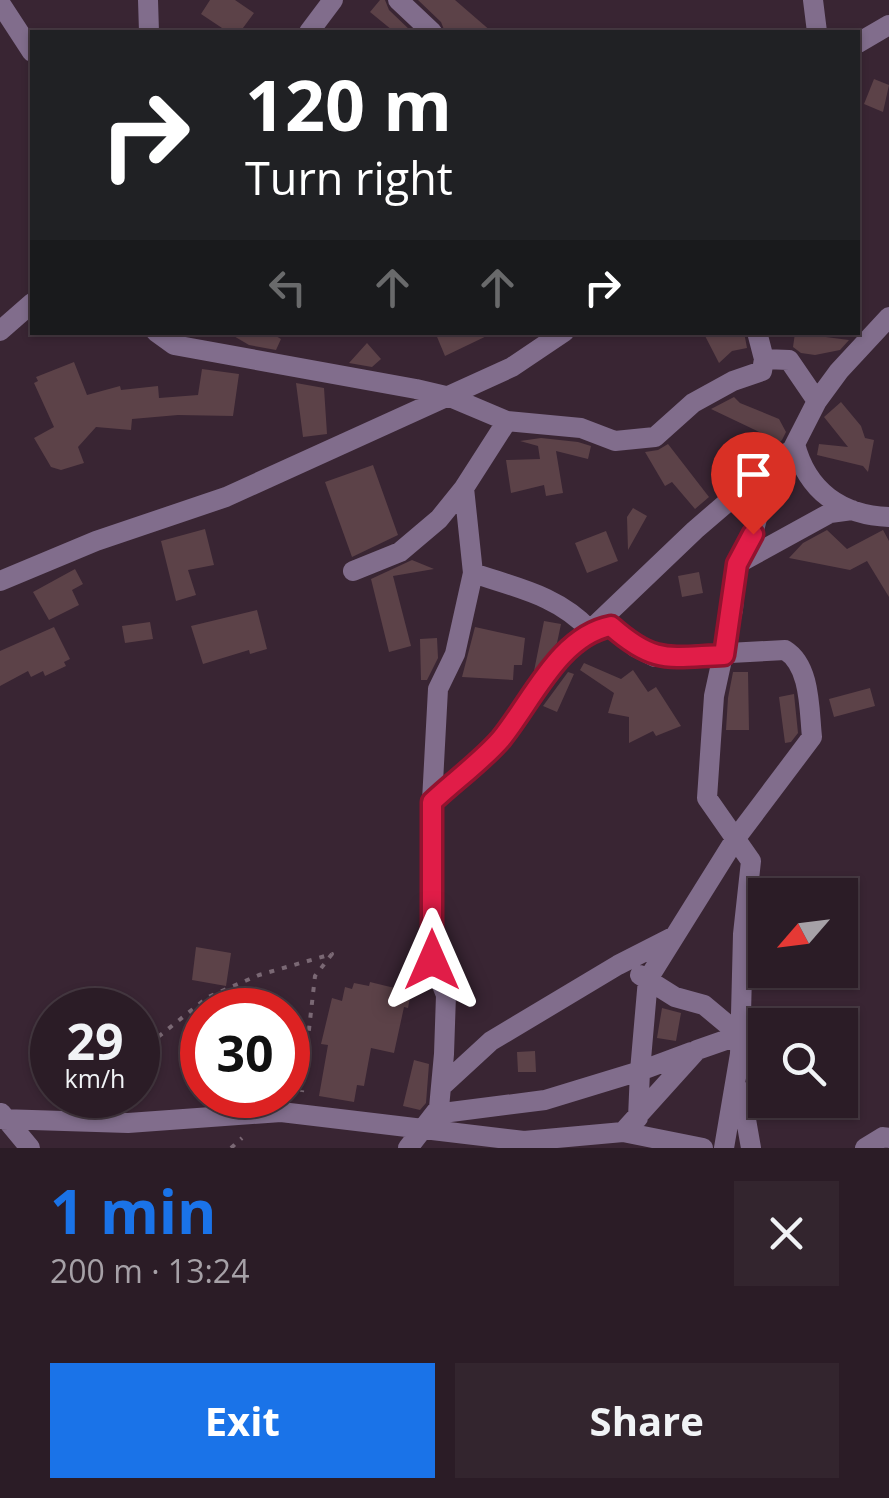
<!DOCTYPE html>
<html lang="en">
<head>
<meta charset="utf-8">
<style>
	:root { --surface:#2b1c26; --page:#33252e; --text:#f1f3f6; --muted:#a6a1a7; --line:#473a43; --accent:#1a73e8 }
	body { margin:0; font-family:"Open Sans",sans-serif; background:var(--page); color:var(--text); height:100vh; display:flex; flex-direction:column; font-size:38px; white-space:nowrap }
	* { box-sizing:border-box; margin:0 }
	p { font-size:32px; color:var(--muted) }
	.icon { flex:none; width:55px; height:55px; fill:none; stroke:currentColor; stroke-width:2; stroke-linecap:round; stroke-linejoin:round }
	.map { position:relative; height:1148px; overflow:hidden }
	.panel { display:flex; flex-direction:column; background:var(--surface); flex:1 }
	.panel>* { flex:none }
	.guide { position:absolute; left:30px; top:30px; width:830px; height:305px; border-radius:0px; box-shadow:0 2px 8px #0004,0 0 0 2px var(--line); background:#202124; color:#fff; overflow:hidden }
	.needle { width:65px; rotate:242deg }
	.fabs { position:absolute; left:748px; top:878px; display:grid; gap:20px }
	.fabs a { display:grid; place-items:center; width:110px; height:110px; border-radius:0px; background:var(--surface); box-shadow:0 2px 8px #0004,0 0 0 2px var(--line); font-size:50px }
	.speed { position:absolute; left:30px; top:988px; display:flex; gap:20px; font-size:50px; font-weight:700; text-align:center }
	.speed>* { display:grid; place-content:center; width:130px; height:130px; border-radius:50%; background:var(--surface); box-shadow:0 2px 8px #0004,0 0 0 2px var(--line); line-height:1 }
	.speed small { font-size:25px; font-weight:400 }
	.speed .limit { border:15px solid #d22; background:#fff; color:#111 }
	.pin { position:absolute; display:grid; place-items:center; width:85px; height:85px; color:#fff; margin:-102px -42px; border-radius:50% 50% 50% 0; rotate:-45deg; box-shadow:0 0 10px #0007 }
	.pin .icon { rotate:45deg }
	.me { position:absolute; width:110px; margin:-55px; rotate:0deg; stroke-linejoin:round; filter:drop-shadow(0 0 8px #0008) }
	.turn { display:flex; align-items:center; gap:35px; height:210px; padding:0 50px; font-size:45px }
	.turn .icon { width:130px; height:130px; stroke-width:2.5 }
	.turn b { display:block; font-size:70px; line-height:85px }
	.lanes { display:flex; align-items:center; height:95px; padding:0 50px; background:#0003; justify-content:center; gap:50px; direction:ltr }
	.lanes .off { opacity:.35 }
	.round { display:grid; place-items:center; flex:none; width:105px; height:105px; border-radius:0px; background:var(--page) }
	.summary { display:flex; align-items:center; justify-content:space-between; height:170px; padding:0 50px }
	h1 { font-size:60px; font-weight:700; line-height:75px; color:var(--accent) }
	.action { display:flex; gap:20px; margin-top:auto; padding:20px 50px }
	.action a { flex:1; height:115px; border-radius:0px; background:var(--accent); color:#fff; font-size:40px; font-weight:700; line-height:115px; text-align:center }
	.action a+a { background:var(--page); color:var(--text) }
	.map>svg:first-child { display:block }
	.building { fill:#5c4248 }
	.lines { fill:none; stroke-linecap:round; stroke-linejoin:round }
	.path { stroke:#7a6874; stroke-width:4; stroke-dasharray:5 8; stroke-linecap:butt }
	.minor { stroke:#816d8c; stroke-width:20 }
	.route-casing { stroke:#92132f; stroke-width:25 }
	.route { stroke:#e11d48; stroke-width:18 }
</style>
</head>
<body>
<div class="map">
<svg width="889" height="1148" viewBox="0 0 889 1148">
	<rect width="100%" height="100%" fill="#392533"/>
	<path class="building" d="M210,0H235L254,13L240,32H228L201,14Z
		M380,0H385L389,10L412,32H389L392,30L370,12Z
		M418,0H455L492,32H445L441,22Z
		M874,79L889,85L883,112L864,104Z
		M227,332H269L281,339L276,350L249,345Z
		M435,332H495L445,356Z
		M703,332H744L747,348L732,351L719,363Z
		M795,333L849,340L840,350L815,355L801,353L793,347Z
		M367,343L381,359L372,367L349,363Z
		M74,362L87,395L120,386L121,390L158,386L159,398L198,395L202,369L239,374L233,416L178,415L132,419L131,430L96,427L78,447L84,463L61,470L51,467L34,438L54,427L34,383L38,381L36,377Z
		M296,383L324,388L327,434L303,437Z
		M734,397L740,403L779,419L786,432L782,440L780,442L711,409Z
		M841,402L861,426L865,438L874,440L868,472L863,466L817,455L819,444L848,447L824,417Z
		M541,438L578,442L591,446L588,459L556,451L563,493L546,496L544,485L511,493L506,460L540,459L538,446L520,441Z
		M668,444L709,497L695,509L672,482L665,486L645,452L658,450Z
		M373,465L398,535L352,557L325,482Z
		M633,508L647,516L628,550L627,517Z
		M205,529L214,565L188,570L196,595L176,601L161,541Z
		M827,530L847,549L883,530L889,541V597L867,561L850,570L789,558L803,543Z
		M606,531L618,561L587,573L575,543Z
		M412,560L434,569L393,576L411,646L389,652L371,579Z
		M75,569L83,584L72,590L79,605L49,620L33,592Z
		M699,572L703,593L682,597L678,576Z
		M257,610L267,649L250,654L249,650L203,664L191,626Z
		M544,621L561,624L557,643L534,671Z
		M150,622L153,639L125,643L122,626Z
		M54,627L70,659L64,662L66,666L45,676L43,671L31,677L28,671L0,686V651Z
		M475,627L525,638L522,665H514L513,680L462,677Z
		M437,638L438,658L427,680H421L420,639Z
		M584,663L621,679L633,670L648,692L656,687L681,726L656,736L653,731L629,743V717L608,713L614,693L580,670Z
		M568,672L574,674L557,712L543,706Z
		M733,672H748L749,730H726L728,698Z
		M870,688L875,706L834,717L829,699Z
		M794,694L798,733L791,742L785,743L779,697Z
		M196,947L231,953L226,986L192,980Z
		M370,982L411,992L408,1008L404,1007L394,1053L371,1048L364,1086L357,1085L354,1102L319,1096L328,1045L321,1044L332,998L342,1001L345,987L352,989L354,983L369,986Z
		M662,1008L681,1013L676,1041L657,1038Z
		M535,1051L536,1072H518L517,1052Z
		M414,1060L429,1064L426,1103L420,1110L403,1106Z"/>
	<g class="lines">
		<path class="path" d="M138,1053L208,997L259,975L332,954L315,976L302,1092
			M231,1148L242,1138"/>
		<path class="minor" d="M148,0L149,32
			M398,0L432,32
			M813,0L817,32
			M0,3L32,52
			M309,32L333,0
			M858,43L889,25
			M0,331L32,303
			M156,332L174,345L416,389L450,397L507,421L581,428L615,441L655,437L693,403L733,381L762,371L764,359L757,332
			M764,359L789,360L817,401
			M795,444C807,491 841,515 889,517
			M739,563L830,513L852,510
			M353,571L400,552L439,519L464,488
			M473,573C517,588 557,595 590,630
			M0,581L96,541L226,497L512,367L564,332
			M432,801L499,741L561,658L695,530L738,493L764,477L793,448L817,401L839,371L889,317
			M640,975L675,997L704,1005L740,1035
			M441,1087L491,1041L618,965L671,938
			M741,1091L751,1148
			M1,1113L30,1148
			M435,1114L545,1100L640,1071L648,979L736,838L812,737C809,710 811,666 785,650L655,657L635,647L611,626L590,630
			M638,1118L640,1071L691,1052
			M0,1119L128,1123L281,1112L524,1141L623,1132L703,1148
			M623,1132L697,1050L740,1035
			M408,1148L439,1108L444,1054L446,995L432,960V801L438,689L455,654L473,573L464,488L507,421
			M724,1148L740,1054L743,934L751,861L707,798L714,696L733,609L737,563L753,534L761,503L753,484
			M865,1148L883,1137L889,1138"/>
	</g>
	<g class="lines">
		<defs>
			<path id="route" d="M432,960V802C454,781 481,762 501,739C532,701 559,636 611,626C655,665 669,657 724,655L737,564L753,534"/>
		</defs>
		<use href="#route" class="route-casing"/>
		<use href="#route" class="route"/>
	</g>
</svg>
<div class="fabs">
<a><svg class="needle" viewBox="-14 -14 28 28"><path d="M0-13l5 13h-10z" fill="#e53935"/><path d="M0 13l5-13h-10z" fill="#a6a1a7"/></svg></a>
<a><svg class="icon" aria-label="search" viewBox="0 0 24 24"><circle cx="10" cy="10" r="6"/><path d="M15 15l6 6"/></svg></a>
</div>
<div class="speed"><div>29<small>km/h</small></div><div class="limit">30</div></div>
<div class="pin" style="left:753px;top:534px;background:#d93025"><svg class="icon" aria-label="arrive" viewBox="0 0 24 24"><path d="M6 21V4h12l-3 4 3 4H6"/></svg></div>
<svg class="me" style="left:432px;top:960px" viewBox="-20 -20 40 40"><path d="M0-17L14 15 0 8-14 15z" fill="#e11d48" stroke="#fff" stroke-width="4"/></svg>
<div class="guide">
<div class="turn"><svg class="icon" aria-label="right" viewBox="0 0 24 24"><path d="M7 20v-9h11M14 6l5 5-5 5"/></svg><div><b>120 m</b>Turn right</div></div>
<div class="lanes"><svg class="icon off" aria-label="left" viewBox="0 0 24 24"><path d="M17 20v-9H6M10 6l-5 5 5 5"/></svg><svg class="icon off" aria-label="ahead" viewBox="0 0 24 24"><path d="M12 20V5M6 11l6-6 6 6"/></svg><svg class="icon off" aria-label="ahead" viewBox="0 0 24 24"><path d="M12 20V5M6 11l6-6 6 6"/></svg><svg class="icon" aria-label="right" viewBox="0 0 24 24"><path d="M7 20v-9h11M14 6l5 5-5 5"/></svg></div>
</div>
</div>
<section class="panel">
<div class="summary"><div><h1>1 min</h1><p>200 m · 13:24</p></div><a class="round"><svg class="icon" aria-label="close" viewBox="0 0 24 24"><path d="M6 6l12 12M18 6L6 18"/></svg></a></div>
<div class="action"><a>Exit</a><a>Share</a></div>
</section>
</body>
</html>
